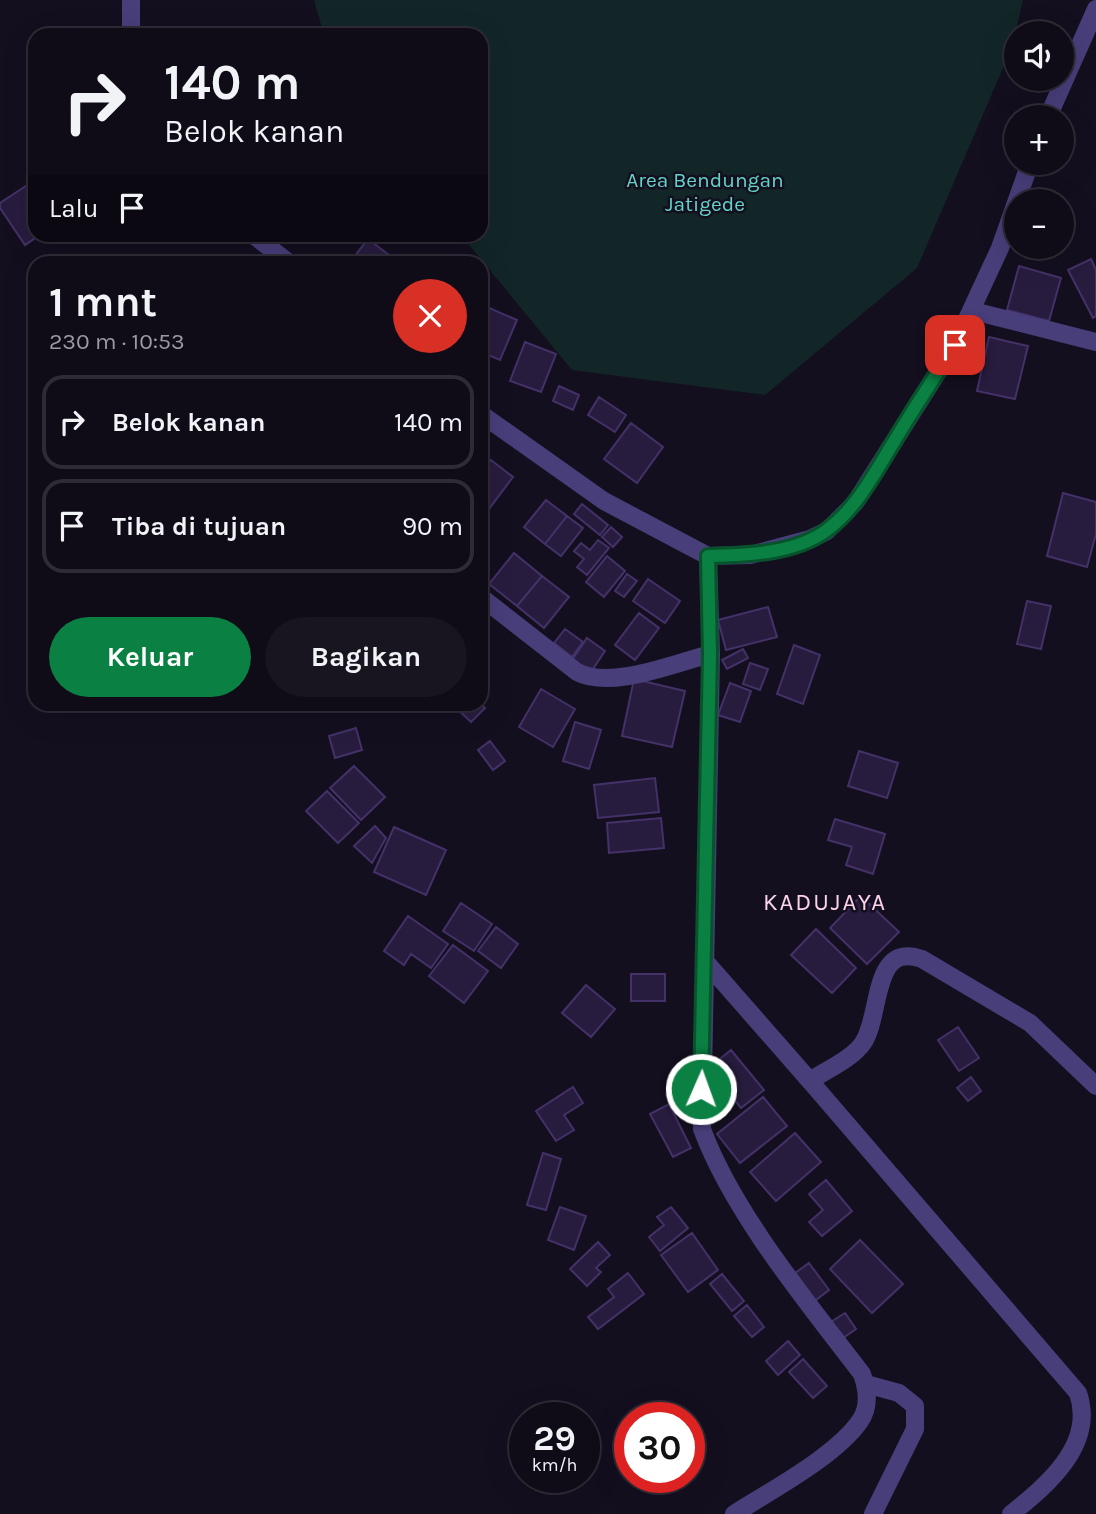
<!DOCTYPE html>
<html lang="id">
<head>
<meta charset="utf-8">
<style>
	:root { --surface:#0f0b17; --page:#181420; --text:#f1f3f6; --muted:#9b9ba1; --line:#2f2b36; --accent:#0b8043 }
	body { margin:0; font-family:Karla,sans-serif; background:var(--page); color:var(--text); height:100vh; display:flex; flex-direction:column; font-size:26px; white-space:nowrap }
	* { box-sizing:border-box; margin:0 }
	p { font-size:23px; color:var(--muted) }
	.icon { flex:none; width:38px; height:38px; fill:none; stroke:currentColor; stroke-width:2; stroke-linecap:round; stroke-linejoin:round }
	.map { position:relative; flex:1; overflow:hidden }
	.drawer { position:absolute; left:28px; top:256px; width:460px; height:455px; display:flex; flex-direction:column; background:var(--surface); border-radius:21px; box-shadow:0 7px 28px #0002,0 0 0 2px var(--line) }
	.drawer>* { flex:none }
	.top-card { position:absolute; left:28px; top:28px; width:460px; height:214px; border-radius:21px; box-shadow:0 7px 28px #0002,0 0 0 2px var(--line); background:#0f0b17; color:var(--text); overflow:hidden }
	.fabs { position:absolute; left:1004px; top:21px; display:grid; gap:14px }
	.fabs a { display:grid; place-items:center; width:70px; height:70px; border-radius:50%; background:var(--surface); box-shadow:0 7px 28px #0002,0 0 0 2px var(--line); font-size:35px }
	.speed { position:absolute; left:509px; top:1402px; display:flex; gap:14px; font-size:35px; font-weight:700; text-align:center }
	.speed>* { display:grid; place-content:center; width:91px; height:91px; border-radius:50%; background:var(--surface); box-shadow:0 7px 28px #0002,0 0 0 2px var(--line); line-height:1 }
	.speed small { font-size:18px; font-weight:400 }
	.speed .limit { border:10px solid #d22; background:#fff; color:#111 }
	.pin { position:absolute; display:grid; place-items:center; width:60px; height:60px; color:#fff; margin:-30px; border-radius:14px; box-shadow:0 4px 10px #0006 }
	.me { position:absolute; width:77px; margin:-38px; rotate:2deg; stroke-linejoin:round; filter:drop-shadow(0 0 5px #0008) }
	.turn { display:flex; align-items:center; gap:24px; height:147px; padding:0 21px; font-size:32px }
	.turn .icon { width:91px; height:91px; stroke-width:2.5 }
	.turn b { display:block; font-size:49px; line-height:60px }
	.then { display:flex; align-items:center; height:66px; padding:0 21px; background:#0003; gap:14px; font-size:26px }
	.round { display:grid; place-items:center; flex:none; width:74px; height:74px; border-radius:37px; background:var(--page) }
	.overview { display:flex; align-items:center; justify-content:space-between; height:119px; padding:0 21px }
	h1 { font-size:42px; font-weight:700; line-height:52px }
	.primary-button { display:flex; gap:14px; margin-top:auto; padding:14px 21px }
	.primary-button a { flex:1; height:80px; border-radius:42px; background:var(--accent); color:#fff; font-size:28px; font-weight:700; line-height:80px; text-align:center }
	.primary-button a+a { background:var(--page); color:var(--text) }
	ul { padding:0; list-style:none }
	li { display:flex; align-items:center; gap:21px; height:94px; margin:0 14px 10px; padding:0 7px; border:4px solid var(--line); border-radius:21px }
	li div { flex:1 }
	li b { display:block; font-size:26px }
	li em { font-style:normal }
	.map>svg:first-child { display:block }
	.green { fill:#122628 }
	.building { fill:#281c3e; stroke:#433168; stroke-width:2 }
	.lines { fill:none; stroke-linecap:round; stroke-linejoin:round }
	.minor { stroke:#483e7a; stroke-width:18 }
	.route-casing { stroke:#07532c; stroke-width:18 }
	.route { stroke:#0b8043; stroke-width:12 }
	.labels { text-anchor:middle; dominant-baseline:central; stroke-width:5; stroke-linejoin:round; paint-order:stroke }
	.park-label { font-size:21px; fill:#64d3c7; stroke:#140f1f }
	.quarter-label { font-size:24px; letter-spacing:2px; fill:#fbd3e7; stroke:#140f1f }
</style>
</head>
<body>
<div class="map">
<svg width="1096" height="1514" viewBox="0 0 1096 1514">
	<rect width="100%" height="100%" fill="#140f1f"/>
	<path class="green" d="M314,0H1023L1012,47L917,268L765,395L572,370L461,235L481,234V35H324Z"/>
	<path class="building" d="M35,180V234H41L25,245L0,208V203Z
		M368,239L393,258L390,262L351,261Z
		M1091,259L1096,270V316L1093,318L1068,270Z
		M1019,266L1061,278L1049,321L1007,310Z
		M487,307L517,320L500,360L481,352V321Z
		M989,337L1028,346L1015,399L977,391Z
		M525,342L556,354L541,392L510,381Z
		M559,386L579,395L573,410L553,401Z
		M599,397L626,415L615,432L588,415Z
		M631,423L663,447L637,483L604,459Z
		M491,460L513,477L486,513L481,509V473Z
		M1063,493L1096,502V534L1087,567L1047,556Z
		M546,500L567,516L545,544L524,527Z
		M582,504L608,525L600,535L574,514Z
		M567,516L583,528L561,556L545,544Z
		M611,527L622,537L613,547L602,537Z
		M598,540L609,548L587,575L577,567L584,559L574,551L581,543L590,550Z
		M514,553L542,576L517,606L489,584Z
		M607,556L625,571L604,597L586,582Z
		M627,574L637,581L624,597L615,591Z
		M542,576L569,597L544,628L517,606Z
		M648,579L680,601L665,623L633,601Z
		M1027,601L1051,606L1041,649L1017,644Z
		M768,607L777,637L726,650L718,620Z
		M639,613L659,628L635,660L615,645Z
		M565,629L583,642L572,657L554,643Z
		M587,638L605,651L591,672L572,660Z
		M794,645L820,655L803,704L777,694Z
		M743,649L748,658L727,669L722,660Z
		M750,663L768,669L760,690L743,684Z
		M634,679L685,691L672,747L622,736Z
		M730,683L751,691L740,722L718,715Z
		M541,689L575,709L553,747L519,727Z
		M452,704H480L485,708L471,722Z
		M575,722L601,730L589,769L563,761Z
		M356,728L362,750L335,758L329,736Z
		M490,741L505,761L493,770L478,750Z
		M859,751L898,763L887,798L848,786Z
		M354,766L385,797L361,820L330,788Z
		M655,778L659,812L598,818L594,785Z
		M327,791L359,823L338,843L306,811Z
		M661,818L664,848L609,853L607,823Z
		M835,819L885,834L873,874L846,865L852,847L828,840Z
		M375,826L386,838L372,863L354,846Z
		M394,827L446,850L426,895L374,872Z
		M861,896L899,932L867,964L830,928Z
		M461,903L492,924L474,951L443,931Z
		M408,916L448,944L431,968L411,954L404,965L384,951Z
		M496,927L518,944L501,968L478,951Z
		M816,929L856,968L832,993L791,955Z
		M453,945L488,971L464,1003L429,976Z
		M631,974H665V1001H631Z
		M586,985L615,1009L591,1037L562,1013Z
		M958,1027L979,1058L959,1071L938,1040Z
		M731,1050L764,1090L741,1108L709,1068Z
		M971,1077L981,1091L968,1101L957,1088Z
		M573,1087L583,1103L564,1115L574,1130L556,1141L536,1111Z
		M763,1097L787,1126L740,1163L717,1134Z
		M669,1104L691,1148L673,1157L650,1114Z
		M795,1133L821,1162L776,1201L750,1172Z
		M543,1153L561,1159L546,1210L527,1205Z
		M826,1180L852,1211L822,1236L809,1222L823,1210L809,1194Z
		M560,1207L586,1216L574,1250L548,1240Z
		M671,1207L688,1228L660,1251L649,1237L664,1225L657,1217Z
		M692,1233L718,1270L688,1292L661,1255Z
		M860,1240L903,1284L872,1313L830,1269Z
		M598,1242L610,1255L596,1268L601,1272L587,1286L570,1269Z
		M809,1263L829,1290L812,1303L791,1276Z
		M628,1273L644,1294L598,1329L588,1317L614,1297L608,1289Z
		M722,1274L744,1301L732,1311L710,1284Z
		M747,1305L764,1327L752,1337L734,1316Z
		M845,1313L856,1329L840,1340L829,1323Z
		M788,1341L800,1355L778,1375L766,1361Z
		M803,1359L827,1386L813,1398L789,1372Z"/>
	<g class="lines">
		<path class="minor" d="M131,0V35
			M1048,117L1096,9
			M252,234L288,262
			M973,311L1096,342
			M481,414L604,501L708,556L750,555L810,539L827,531L855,503L955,345L1000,248L1030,163
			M708,556L711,654L702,1129C733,1213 808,1303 862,1374C867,1388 870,1407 860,1421C836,1456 770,1491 734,1514
			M481,597L577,672C611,690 674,663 711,654
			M704,960L810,1081C826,1070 852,1059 863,1043C882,1015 871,941 922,959L1030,1023L1096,1086
			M810,1081L1078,1393C1096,1445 1046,1486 1011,1514
			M866,1384L899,1393L915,1406V1429L873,1514"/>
	</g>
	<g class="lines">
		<defs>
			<path id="route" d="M701,1089L710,654L708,556C746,555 795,554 827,530C858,507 875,472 895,440C914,408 935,377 955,345"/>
		</defs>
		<use href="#route" class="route-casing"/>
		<use href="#route" class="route"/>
	</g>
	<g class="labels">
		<g class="park-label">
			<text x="705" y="180">Area Bendungan<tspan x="705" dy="24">Jatigede</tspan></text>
		</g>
		<g class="quarter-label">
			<text x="825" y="902">KADUJAYA</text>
		</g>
	</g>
</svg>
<div class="fabs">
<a><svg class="icon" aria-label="sound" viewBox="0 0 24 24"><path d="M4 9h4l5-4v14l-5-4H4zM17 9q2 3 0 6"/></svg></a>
<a>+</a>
<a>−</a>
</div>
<div class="speed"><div>29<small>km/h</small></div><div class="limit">30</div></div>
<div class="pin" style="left:955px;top:345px;background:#d93025"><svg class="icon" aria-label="arrive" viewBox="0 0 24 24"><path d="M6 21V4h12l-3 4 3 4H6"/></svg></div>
<svg class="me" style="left:701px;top:1089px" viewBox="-20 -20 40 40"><circle r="17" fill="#0b8043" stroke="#fff" stroke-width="3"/><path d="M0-11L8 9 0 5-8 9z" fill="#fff"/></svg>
<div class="top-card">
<div class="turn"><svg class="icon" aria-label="right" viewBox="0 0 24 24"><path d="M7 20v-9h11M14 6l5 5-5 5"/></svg><div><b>140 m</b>Belok kanan</div></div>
<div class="then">Lalu<svg class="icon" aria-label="arrive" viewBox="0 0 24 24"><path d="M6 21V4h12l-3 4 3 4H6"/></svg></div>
</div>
<section class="drawer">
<div class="overview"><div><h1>1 mnt</h1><p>230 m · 10:53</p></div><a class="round" style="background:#d93025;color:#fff"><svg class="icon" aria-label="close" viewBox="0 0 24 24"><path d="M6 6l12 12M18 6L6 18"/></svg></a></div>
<ul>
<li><svg class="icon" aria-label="right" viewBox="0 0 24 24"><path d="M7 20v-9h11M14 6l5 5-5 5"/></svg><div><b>Belok kanan</b></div><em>140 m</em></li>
<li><svg class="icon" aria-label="arrive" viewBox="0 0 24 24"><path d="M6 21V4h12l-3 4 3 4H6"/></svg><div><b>Tiba di tujuan</b></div><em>90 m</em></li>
</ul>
<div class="primary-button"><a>Keluar</a><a>Bagikan</a></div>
</section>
</div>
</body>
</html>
